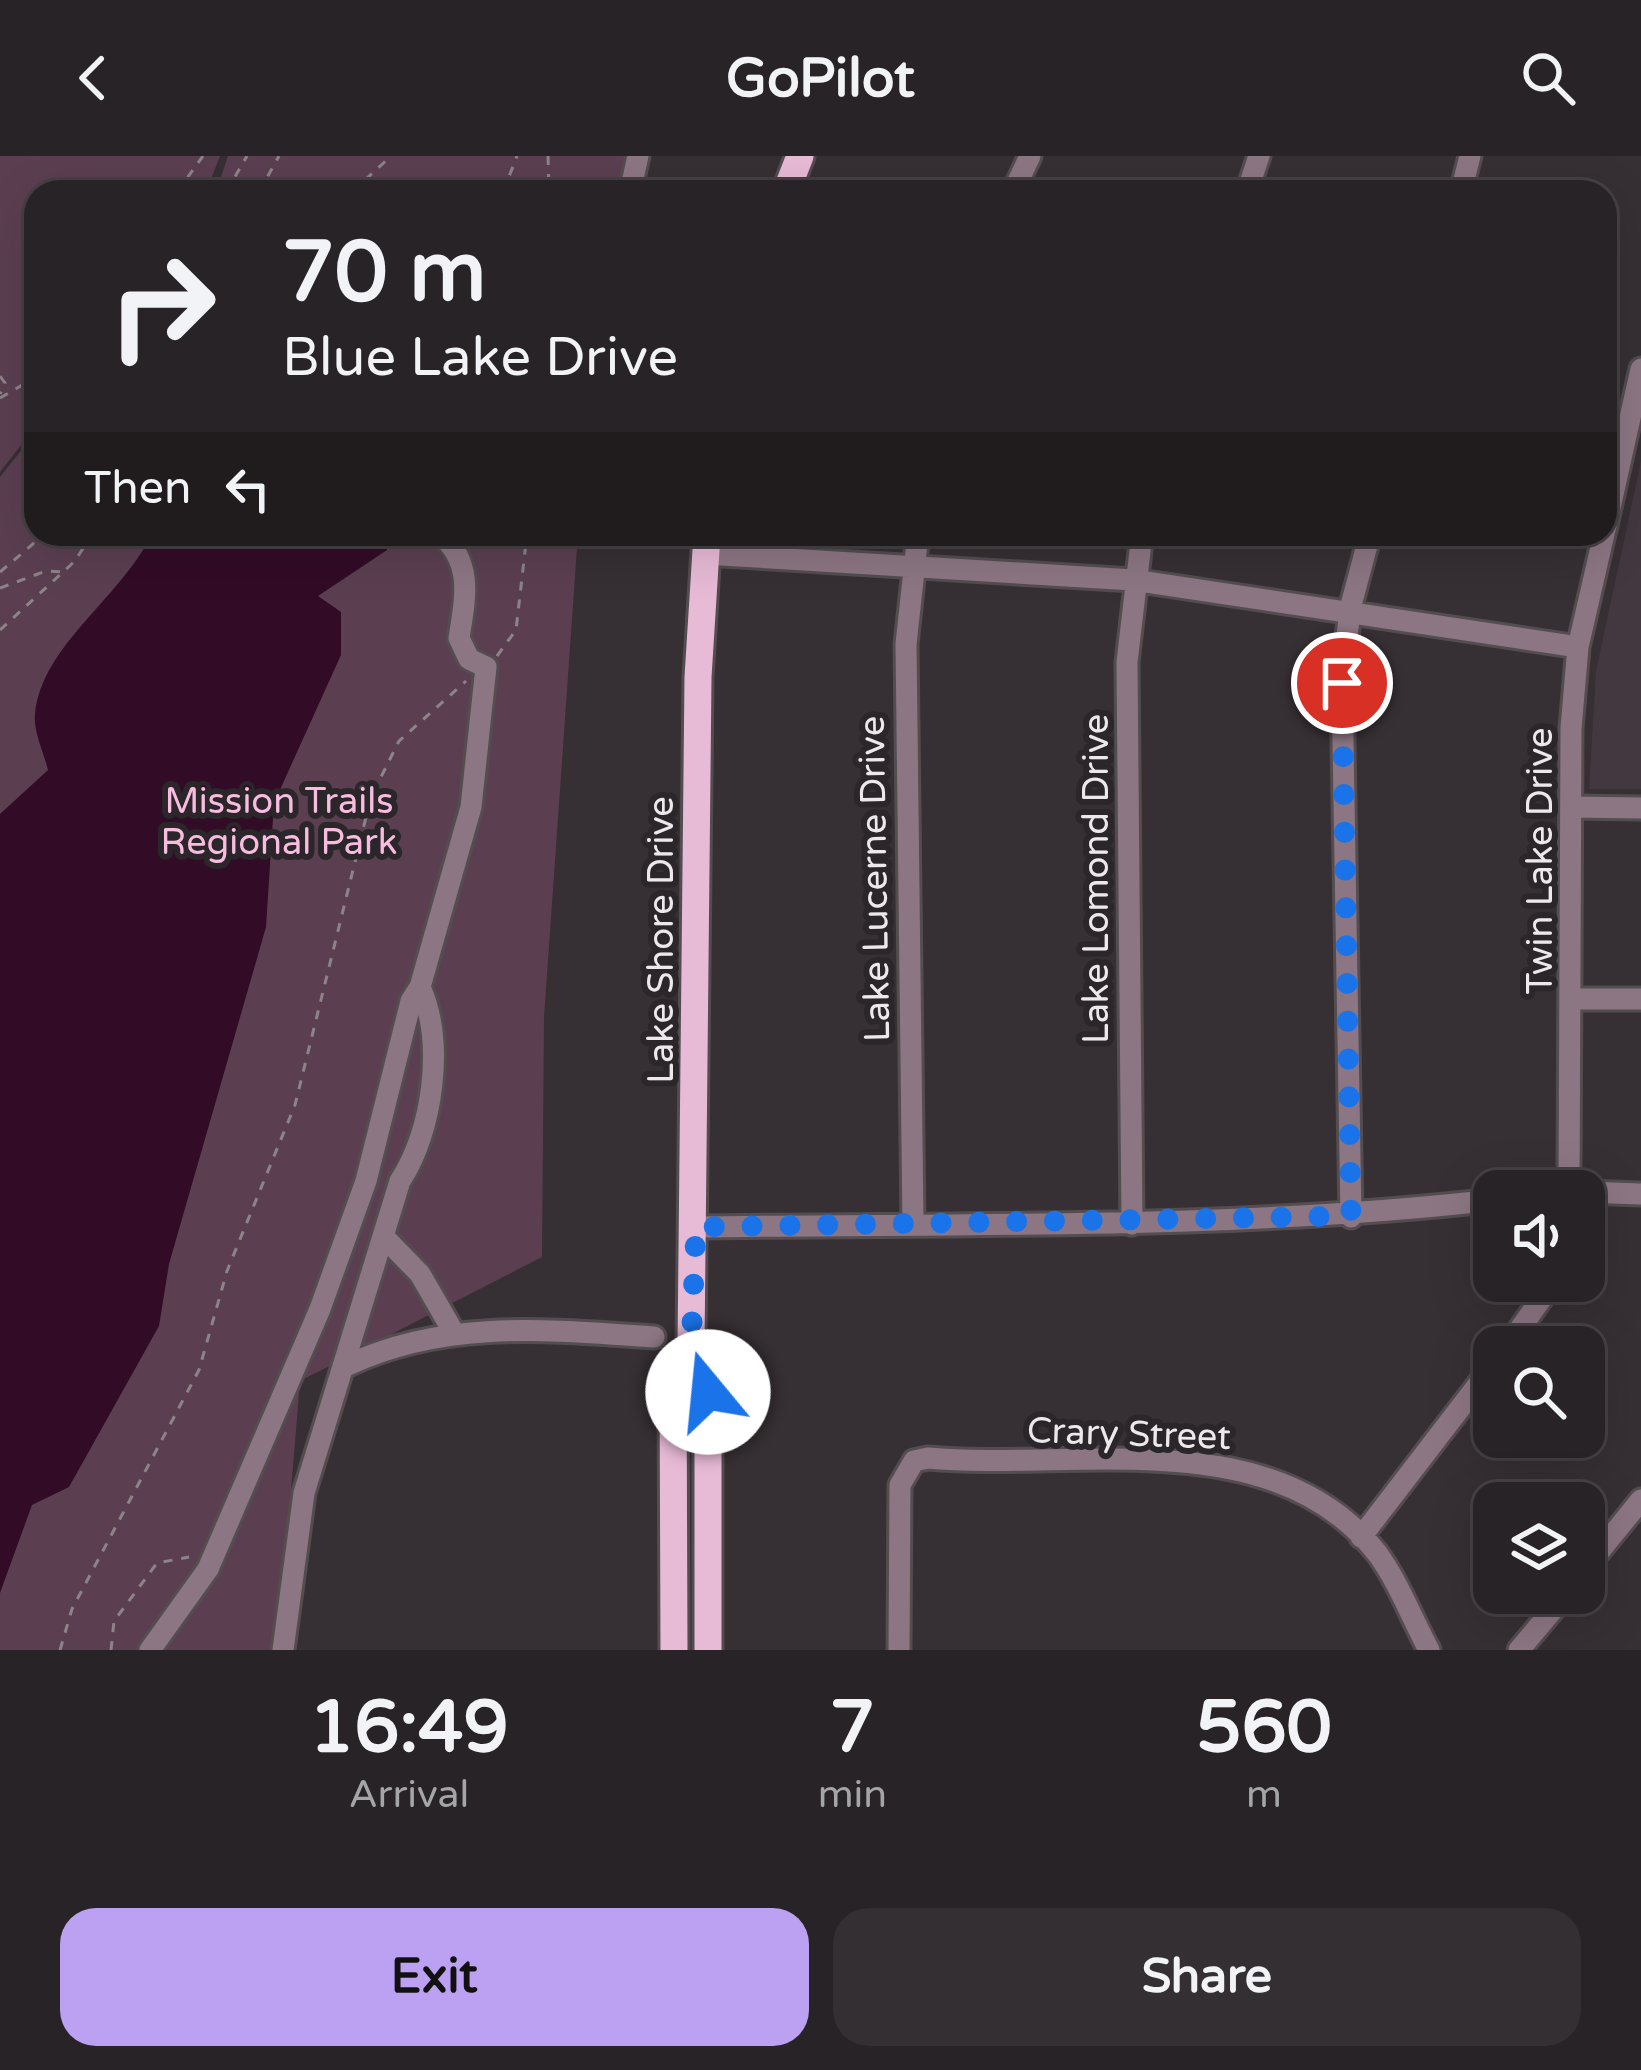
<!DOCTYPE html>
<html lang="en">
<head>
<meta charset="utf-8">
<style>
	:root { --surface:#282326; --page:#342f32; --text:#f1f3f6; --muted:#a5a4a7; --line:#444043; --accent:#bca0f2 }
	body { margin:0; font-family:"Varela Round",sans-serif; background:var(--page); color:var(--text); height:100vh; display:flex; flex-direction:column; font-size:45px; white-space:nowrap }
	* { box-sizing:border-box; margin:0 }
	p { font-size:39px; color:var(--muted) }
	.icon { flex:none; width:66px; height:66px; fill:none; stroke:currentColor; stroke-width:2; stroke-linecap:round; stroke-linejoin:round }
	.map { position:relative; height:1494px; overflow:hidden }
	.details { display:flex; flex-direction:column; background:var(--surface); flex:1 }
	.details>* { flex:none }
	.hud { position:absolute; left:24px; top:24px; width:1593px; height:366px; border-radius:36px; box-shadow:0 12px 48px #0002,0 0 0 3px var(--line); background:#282326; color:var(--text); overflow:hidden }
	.tools { position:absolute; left:1473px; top:1014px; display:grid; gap:24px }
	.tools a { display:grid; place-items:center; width:132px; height:132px; border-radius:24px; background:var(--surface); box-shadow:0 12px 48px #0002,0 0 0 3px var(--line); font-size:60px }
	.pin { position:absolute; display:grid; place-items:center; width:102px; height:102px; color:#fff; margin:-51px; border:6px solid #fff; border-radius:50%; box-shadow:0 3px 12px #0007 }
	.me { position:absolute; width:132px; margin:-66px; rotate:343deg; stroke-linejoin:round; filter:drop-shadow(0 0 9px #0008) }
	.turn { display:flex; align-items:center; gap:42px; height:252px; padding:0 60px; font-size:54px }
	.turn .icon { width:156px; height:156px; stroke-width:2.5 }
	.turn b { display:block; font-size:84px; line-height:102px }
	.then { display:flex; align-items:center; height:114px; padding:0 60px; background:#0003; gap:24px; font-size:45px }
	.eta { display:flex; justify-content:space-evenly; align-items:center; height:204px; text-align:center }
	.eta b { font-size:72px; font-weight:700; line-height:84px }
	.button { display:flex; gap:24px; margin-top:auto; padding:24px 60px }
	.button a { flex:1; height:138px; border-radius:36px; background:var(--accent); color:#111; font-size:48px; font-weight:700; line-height:138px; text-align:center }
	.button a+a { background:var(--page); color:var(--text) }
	header { display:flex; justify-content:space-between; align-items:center; height:156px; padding:0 60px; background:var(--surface); font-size:54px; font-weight:700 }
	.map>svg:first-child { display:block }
	.built { fill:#43383f }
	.green { fill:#5b3f51 }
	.water { fill:#320b27 }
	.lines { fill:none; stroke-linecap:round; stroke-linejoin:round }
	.minor-casing { stroke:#534d50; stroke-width:27 }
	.major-casing { stroke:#534d50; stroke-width:33 }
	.path { stroke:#8a8588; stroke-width:3; stroke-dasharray:9 9; stroke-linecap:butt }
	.minor { stroke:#8c7683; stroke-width:21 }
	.major { stroke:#e7bad6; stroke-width:27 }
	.route { stroke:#1a73e8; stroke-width:21; stroke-dasharray:0 37.8 }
	.labels { text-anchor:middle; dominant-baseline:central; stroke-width:12; stroke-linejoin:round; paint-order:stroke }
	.park-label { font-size:36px; fill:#f8bce1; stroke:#2b2629 }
	.street-label { font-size:36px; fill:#ede9eb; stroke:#2b2629 }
</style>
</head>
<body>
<header><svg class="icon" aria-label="back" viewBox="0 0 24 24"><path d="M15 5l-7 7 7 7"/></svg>GoPilot<svg class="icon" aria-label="search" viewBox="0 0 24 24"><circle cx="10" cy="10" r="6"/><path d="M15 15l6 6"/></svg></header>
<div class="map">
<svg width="1641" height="1494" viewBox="0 0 1641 1494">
	<rect width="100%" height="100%" fill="#362f33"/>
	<path class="built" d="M1641,305V633H1589L1596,515Z"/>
	<path class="green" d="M0,0H220L206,36H36V270L0,316Z
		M228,0H651L641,36H216Z
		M36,276V378H578L544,861L542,1101L300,1225L278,1494H0V321Z"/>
	<path class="water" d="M152,378H387V394L318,440L341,456V499L274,647L266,771L169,1108L159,1170L69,1331L32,1349L0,1437V658L48,614C44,597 33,575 35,558C42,489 120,443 152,378Z"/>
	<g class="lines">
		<defs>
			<path id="minor" d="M630,36L638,0
				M1013,36L1030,0
				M1247,36L1259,0
				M1461,36L1470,0
				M1605,374L1641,213
				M705,398L1133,424L1578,491
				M1571,651L1641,652
				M1573,843H1641
				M1569,1035L1571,572L1578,491L1604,378
				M1584,1036L1641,1038
				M1351,1061L1342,527L1350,453L1370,378
				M913,1068L906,488L918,378
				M1132,1068L1127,506L1142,378
				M696,1071C962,1067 1229,1074 1494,1044
				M384,1081L420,1118L454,1177
				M1507,1191L1554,1125
				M348,1209C445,1163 549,1174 654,1181
				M1361,1381L1494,1208
				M1584,1414L1641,1344
				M150,1494L208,1413L320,1153L366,1025L411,845L420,831L471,651L486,511L469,503L459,482C465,443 474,407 440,378
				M283,1494L304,1337L400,1025C433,975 445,886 420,831
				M899,1494L900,1329L914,1305L928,1302C1076,1315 1273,1265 1377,1397C1398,1425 1412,1463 1429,1494
				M1519,1494L1567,1437"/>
			<path id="major" d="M786,36L800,0
				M691,1191L698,521L707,378
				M691,1191L708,1214V1494
				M674,1494L673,1214L691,1191"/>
		</defs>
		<use href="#minor" class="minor-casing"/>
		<use href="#major" class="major-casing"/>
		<path class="path" d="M548,0L549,36
			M177,36L203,0
			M226,36L247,0
			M259,36L279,0
			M352,36L391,0
			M503,36L517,0
			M0,220L5,227L0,238
			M0,242L36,221
			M0,416L33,388L36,376
			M0,432L46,415L63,416
			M0,474L75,405L92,378
			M497,500L516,474L527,378
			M60,1494L72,1453L199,1214L227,1115L295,949L371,641L399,585L466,525
			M111,1494L114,1465L157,1407L189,1401"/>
		<use href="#minor" class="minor"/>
		<use href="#major" class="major"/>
	</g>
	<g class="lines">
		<path class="route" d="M708,1236V1214L691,1191L696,1071L1351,1060L1342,527"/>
	</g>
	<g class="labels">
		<g class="park-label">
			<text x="279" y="645">Mission Trails<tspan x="279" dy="41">Regional Park</tspan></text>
		</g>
		<g class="street-label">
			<text transform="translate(1540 705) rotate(-90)">Twin Lake Drive</text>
			<text transform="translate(875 723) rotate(-91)">Lake Lucerne Drive</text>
			<text transform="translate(1096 723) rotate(-90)">Lake Lomond Drive</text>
			<text transform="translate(661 784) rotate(-90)">Lake Shore Drive</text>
			<text transform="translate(1129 1278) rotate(2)">Crary Street</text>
		</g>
	</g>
</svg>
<div class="tools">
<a><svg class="icon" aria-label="sound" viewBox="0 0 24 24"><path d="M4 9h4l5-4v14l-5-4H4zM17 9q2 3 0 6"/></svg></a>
<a><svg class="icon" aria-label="search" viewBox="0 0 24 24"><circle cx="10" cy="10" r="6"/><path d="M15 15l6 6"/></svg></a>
<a><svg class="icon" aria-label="layers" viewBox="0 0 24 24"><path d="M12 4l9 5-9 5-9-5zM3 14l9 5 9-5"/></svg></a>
</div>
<div class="pin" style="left:1342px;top:527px;background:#d93025"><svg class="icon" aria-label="arrive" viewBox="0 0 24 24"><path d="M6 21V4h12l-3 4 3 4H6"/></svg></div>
<svg class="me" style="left:708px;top:1236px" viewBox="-20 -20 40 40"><circle r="19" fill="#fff"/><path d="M0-13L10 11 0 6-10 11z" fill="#1a73e8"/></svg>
<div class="hud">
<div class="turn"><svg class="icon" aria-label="right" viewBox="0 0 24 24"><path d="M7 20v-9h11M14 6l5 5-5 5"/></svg><div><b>70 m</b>Blue Lake Drive</div></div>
<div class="then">Then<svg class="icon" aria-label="left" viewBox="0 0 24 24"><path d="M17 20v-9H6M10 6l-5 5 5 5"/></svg></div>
</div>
</div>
<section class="details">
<div class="eta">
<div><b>16:49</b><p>Arrival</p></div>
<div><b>7</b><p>min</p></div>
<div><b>560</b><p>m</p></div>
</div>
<div class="button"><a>Exit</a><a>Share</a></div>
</section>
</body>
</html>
